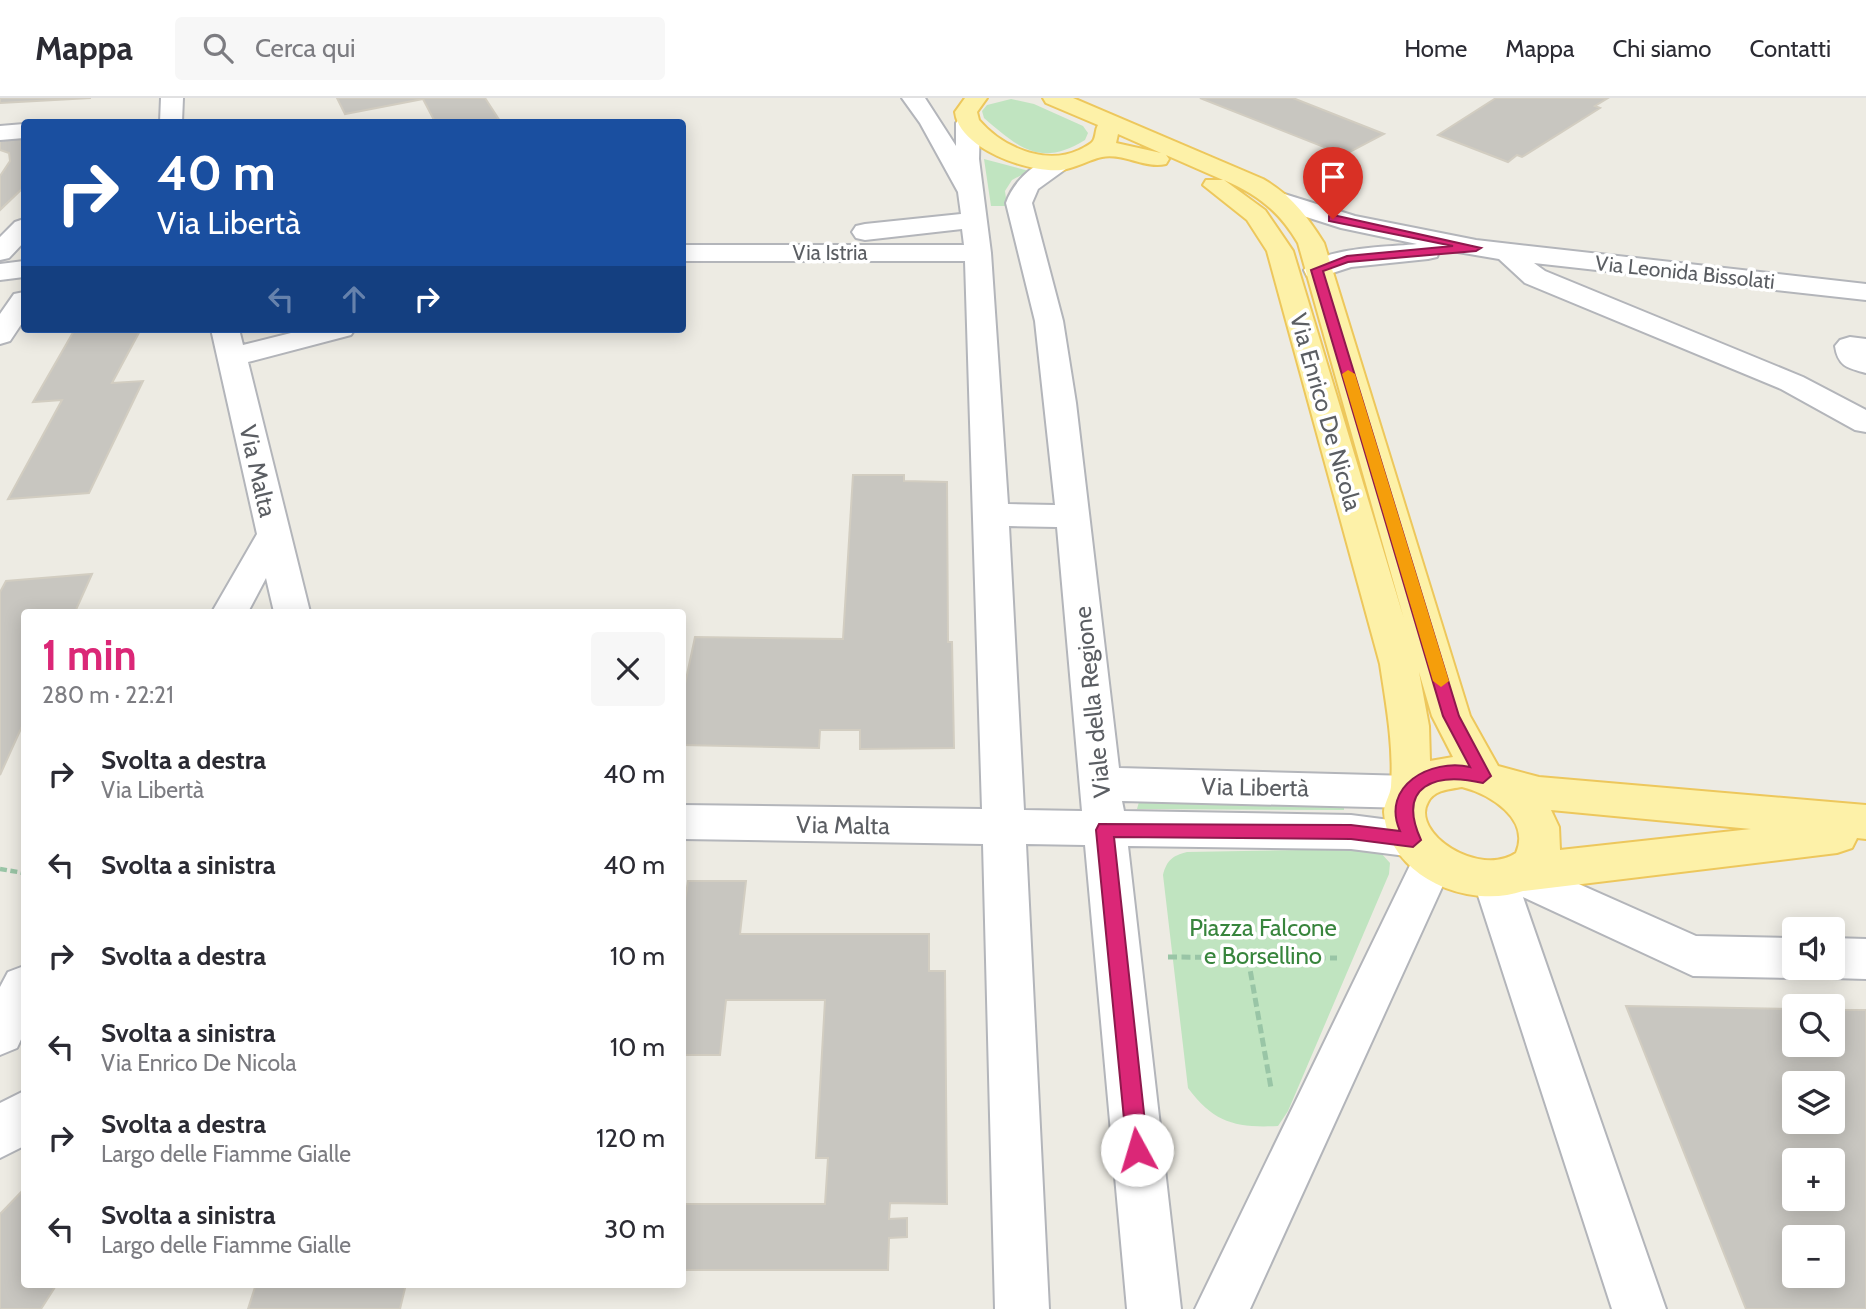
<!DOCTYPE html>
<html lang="it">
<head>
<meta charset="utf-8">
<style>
	:root { --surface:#fff; --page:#f7f7f7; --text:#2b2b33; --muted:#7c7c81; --line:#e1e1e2; --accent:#db2777 }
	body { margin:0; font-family:Cabin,sans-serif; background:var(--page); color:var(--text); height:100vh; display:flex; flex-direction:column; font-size:26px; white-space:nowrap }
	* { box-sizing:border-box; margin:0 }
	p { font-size:23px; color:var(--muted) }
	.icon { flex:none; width:38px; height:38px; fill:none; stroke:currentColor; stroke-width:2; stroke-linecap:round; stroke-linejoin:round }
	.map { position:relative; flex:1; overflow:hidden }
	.drawer { position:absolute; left:21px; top:511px; width:665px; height:679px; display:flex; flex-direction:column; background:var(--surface); border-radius:7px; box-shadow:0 4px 18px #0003 }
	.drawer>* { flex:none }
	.hud { position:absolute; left:21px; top:21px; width:665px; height:214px; border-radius:7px; box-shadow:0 4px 18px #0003; background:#1a4fa0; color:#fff; overflow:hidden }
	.buttons { position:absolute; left:1782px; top:819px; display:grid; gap:14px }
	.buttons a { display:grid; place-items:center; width:63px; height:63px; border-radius:7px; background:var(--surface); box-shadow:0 4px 18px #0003; font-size:35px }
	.pin { position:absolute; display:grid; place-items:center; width:60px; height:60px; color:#fff; margin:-72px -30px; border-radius:50% 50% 50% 0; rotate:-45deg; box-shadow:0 0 7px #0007 }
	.pin .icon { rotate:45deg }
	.me { position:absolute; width:77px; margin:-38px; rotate:354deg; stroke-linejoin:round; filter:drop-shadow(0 0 5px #0008) }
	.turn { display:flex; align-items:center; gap:24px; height:147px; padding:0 21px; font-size:32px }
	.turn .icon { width:91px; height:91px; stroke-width:2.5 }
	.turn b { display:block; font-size:49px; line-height:60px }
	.lanes { display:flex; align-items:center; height:66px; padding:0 21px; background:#0003; justify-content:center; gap:35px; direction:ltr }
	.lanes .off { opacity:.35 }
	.round { display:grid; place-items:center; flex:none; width:74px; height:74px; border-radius:7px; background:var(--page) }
	.overview { display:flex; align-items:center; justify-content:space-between; height:119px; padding:0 21px }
	h1 { font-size:42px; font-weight:700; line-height:52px; color:var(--accent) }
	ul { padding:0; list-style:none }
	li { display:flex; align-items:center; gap:21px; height:91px; padding:0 21px }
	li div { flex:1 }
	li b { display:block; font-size:26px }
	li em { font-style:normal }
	header { display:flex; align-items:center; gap:42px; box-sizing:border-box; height:98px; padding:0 35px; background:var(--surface); border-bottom:2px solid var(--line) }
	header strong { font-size:33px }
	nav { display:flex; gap:38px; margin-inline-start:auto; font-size:24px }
	.search { width:490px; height:63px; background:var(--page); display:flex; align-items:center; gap:18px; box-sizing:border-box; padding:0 24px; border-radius:7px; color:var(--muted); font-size:26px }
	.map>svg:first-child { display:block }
	.green { fill:#c0e4c0 }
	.building { fill:#c8c6c0; stroke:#d2cdc1; stroke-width:2; fill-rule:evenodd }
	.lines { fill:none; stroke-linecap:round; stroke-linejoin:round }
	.minor-casing { stroke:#b3b5ba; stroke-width:4 }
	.major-casing { stroke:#edc75c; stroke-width:4 }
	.path-far1 { stroke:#99c5a6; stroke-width:4.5; stroke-dasharray:7 3.5; stroke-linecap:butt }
	.path { stroke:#99c5a6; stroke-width:5; stroke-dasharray:9 4.5; stroke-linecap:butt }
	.minor { fill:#fff; fill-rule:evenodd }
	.major { fill:#fdf1a8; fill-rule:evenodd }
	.route { fill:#db2777; stroke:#8e194d; stroke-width:2 }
	.slow { fill:#f59e0b }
	.labels { text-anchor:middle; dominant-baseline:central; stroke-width:7; stroke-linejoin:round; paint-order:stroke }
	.far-street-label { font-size:21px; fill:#5b5e63; stroke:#fff }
	.street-label { font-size:24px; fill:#5b5e63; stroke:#fff }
	.park-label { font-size:24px; fill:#38853d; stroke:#fff }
</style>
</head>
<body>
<header>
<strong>Mappa</strong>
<div class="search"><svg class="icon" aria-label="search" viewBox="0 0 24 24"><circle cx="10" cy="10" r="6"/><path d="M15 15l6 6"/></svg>Cerca qui</div>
<nav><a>Home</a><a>Mappa</a><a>Chi siamo</a><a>Contatti</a></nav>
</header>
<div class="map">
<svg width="1866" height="1211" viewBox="0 0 1866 1211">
	<rect width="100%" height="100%" fill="#edebe3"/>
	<path class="green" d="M1011,1L1034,6L1083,28L1088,35L1085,42C1040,70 1018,49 984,20L982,13L987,7Z
		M984,61L1029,73L1012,82L1005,93L1007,108H991Z
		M1139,704H1344V712L1137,711Z
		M1366,751L1381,755L1390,765L1389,776L1288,1013L1278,1028C1236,1030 1214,1025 1188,990L1163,777C1167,762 1172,758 1187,754Z"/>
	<path class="building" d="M0,0H91L0,5Z
		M337,0H485L500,23L435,24L423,1L345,16Z
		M1200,0H1293L1384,36L1344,57Z
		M1496,0H1608L1595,8L1600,10L1522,59L1517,57L1508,64L1438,37Z
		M0,38L24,39V89L0,112V78L10,63L9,55L0,52Z
		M75,231H141L112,285L143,283L89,395L8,401L62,302L33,304Z
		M853,377H904V383L947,384L948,544H952L954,650L860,651V632H820L819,650L682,647V600L695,539L843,541Z
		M92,476L75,514H24V624L0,677V494L6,483Z
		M688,783H746L740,836H929V873H945L947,1106L890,1105L889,1121L907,1120V1139L889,1140L888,1172H682V1106H825L828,1060H816L825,902H726L720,957H682V823Z
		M1626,908L1794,911V947H1832V912H1866V1211H1746ZM1794,985H1832V1024H1794ZM1794,1062H1832V1101H1794ZM1794,1139H1832V1178H1794Z
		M24,1091V1186H57L41,1211H0V1116Z
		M256,1186H406L400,1211H248Z"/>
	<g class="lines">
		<defs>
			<path id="minor" d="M161,0H183L182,24H160Z
				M902,0H925L956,48V25L960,20H976L980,25L979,61L991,155L1008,406L1055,407L1035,223L1006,105C1014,81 1044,53 1071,60L1074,65L1038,91L1032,105L1063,223L1076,305L1119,670L1410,678L1424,682L1430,694L1424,706L1410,710L1122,703L1124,713L1351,717L1413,725L1428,730L1434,742L1432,745L1448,750L1454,763L1250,1211H1195L1414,759L1351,751L1128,748L1181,1211H1127L1085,747L1026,746L1049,1211H995L983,746L682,741V707L982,711L965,163H682V147H964L962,131L865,142L856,140L852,134L856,128L865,126L961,116L958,94L920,25ZM1009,428L1057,429L1082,713L1024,712Z
				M24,26V40L0,42V28Z
				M1281,95L1355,118L1476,142L1866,186V202L1534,165L1545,173L1803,279L1866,312V334L1855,332L1781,291L1525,185L1499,161L1440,151L1437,159L1428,161L1351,169L1317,180L1307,178L1304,172C1319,149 1390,149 1417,146L1341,130L1272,108L1268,103L1272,98Z
				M24,121V144L9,160L0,162V139L15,124Z
				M24,163V179L0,182V166Z
				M24,194V222L10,243L0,246V216L14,196Z
				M211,231H239L243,247L307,231H355L351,237L248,264L310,514H274L266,480L248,514H212L257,436Z
				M1850,239L1866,241V275C1847,270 1838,268 1835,248L1840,242Z
				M1518,759L1696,838L1794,840V870H1812L1810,874L1794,880L1693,878L1523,799L1666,1211H1612L1473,782L1480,769L1495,764L1502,766Z
				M1832,840L1866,841V881L1832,880L1816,874L1814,870H1832Z
				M24,868V935L17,950L0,957V889L8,874Z
				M24,993V1048L0,1060V1005Z"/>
			<path id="major" d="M965,0H987L977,14L979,22C1002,49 1045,68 1079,52C1083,50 1091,46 1093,43C1096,39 1095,32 1098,27L1046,5L1043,0H1073L1263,81C1291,97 1307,118 1324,145L1470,618L1498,668L1539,679L1866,707V741L1857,740L1852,750L1837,755L1523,793C1469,812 1388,779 1384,714C1384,706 1390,697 1391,689C1394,648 1386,606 1380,566L1267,153L1247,122L1203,87L1206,82H1223L1166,57L1169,61L1166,66C1145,71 1124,55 1102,59C1088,62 1076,70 1061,72C1029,75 959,51 955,14ZM1118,36L1161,55L1116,45ZM1224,82C1258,97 1279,113 1298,145L1404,521L1293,153L1265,112ZM1419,574L1432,618L1453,659L1430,663L1429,628ZM1462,689C1490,696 1531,721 1516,755C1479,780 1410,735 1428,704C1434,692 1450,691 1462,689ZM1551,712L1751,731L1560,752L1559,729Z"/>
		</defs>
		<use href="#minor" class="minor-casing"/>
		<use href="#major" class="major-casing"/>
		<path class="path-far1" d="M0,771L24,775"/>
		<path class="path" d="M1168,859L1337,860
			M1248,860L1271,990"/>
		<use href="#minor" class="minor"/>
		<use href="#major" class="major"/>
	</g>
	<path class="route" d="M1333,117L1481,150L1476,153L1348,164L1323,173L1459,618L1491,678L1483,685C1436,674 1396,687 1421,742L1413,749L1351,741L1114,739L1148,1052L1145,1059L1137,1062L1130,1059L1127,1052L1096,732L1099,726L1351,727L1400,733C1380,688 1431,660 1470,669L1443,618L1311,172L1347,158L1453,148L1329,123V118Z"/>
	<path class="slow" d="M1348,272L1355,276L1449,583L1441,589L1433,583L1342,276Z"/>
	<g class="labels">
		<g class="far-street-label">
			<text x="830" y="154">Via Istria</text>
			<text transform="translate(1685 174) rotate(6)">Via Leonida Bissolati</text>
		</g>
		<g class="street-label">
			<text transform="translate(1326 314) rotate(74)">Via Enrico De Nicola</text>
			<text transform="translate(258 373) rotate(77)">Via Malta</text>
			<text transform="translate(1092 604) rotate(-96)">Viale della Regione</text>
			<text transform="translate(1255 689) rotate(1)">Via Libertà</text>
			<text transform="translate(843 727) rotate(1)">Via Malta</text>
		</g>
		<g class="park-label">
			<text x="1263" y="829">Piazza Falcone<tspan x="1263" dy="28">e Borsellino</tspan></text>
		</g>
	</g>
</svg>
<div class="buttons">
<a><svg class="icon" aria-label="sound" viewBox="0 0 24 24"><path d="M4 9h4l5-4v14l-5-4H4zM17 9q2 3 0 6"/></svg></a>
<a><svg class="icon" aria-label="search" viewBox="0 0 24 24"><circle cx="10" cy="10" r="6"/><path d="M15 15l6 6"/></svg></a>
<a><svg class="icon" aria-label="layers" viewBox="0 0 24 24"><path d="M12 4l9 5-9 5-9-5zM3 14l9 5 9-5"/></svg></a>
<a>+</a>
<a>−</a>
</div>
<div class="pin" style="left:1333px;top:121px;background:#d93025"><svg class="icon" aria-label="arrive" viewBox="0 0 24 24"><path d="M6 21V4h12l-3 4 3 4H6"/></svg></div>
<svg class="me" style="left:1137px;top:1052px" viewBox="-20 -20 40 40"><circle r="19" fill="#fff"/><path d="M0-13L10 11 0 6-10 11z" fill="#db2777"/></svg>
<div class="hud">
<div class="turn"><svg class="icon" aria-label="right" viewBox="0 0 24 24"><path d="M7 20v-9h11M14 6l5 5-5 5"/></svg><div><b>40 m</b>Via Libertà</div></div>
<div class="lanes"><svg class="icon off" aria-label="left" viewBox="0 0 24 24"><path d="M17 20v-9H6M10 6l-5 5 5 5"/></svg><svg class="icon off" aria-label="ahead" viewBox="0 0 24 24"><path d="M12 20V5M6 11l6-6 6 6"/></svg><svg class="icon" aria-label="right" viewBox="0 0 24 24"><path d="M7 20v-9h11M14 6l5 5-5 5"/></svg></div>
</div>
<section class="drawer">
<div class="overview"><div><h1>1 min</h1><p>280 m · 22:21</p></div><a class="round"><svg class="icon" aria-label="close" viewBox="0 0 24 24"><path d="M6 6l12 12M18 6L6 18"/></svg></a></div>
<ul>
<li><svg class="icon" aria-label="right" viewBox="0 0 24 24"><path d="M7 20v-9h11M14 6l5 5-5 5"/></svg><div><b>Svolta a destra</b><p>Via Libertà</p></div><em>40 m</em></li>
<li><svg class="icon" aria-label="left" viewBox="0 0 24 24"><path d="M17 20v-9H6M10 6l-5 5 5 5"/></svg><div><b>Svolta a sinistra</b></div><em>40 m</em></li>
<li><svg class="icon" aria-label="right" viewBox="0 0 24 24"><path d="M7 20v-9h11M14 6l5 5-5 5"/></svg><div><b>Svolta a destra</b></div><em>10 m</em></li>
<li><svg class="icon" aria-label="left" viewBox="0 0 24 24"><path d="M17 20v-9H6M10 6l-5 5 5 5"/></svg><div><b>Svolta a sinistra</b><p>Via Enrico De Nicola</p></div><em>10 m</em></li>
<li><svg class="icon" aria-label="right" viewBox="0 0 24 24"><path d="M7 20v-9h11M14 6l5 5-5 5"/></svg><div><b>Svolta a destra</b><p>Largo delle Fiamme Gialle</p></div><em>120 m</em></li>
<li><svg class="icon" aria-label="left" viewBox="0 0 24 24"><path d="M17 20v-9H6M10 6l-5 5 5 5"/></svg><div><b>Svolta a sinistra</b><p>Largo delle Fiamme Gialle</p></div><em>30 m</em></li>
</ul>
</section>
</div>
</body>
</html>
